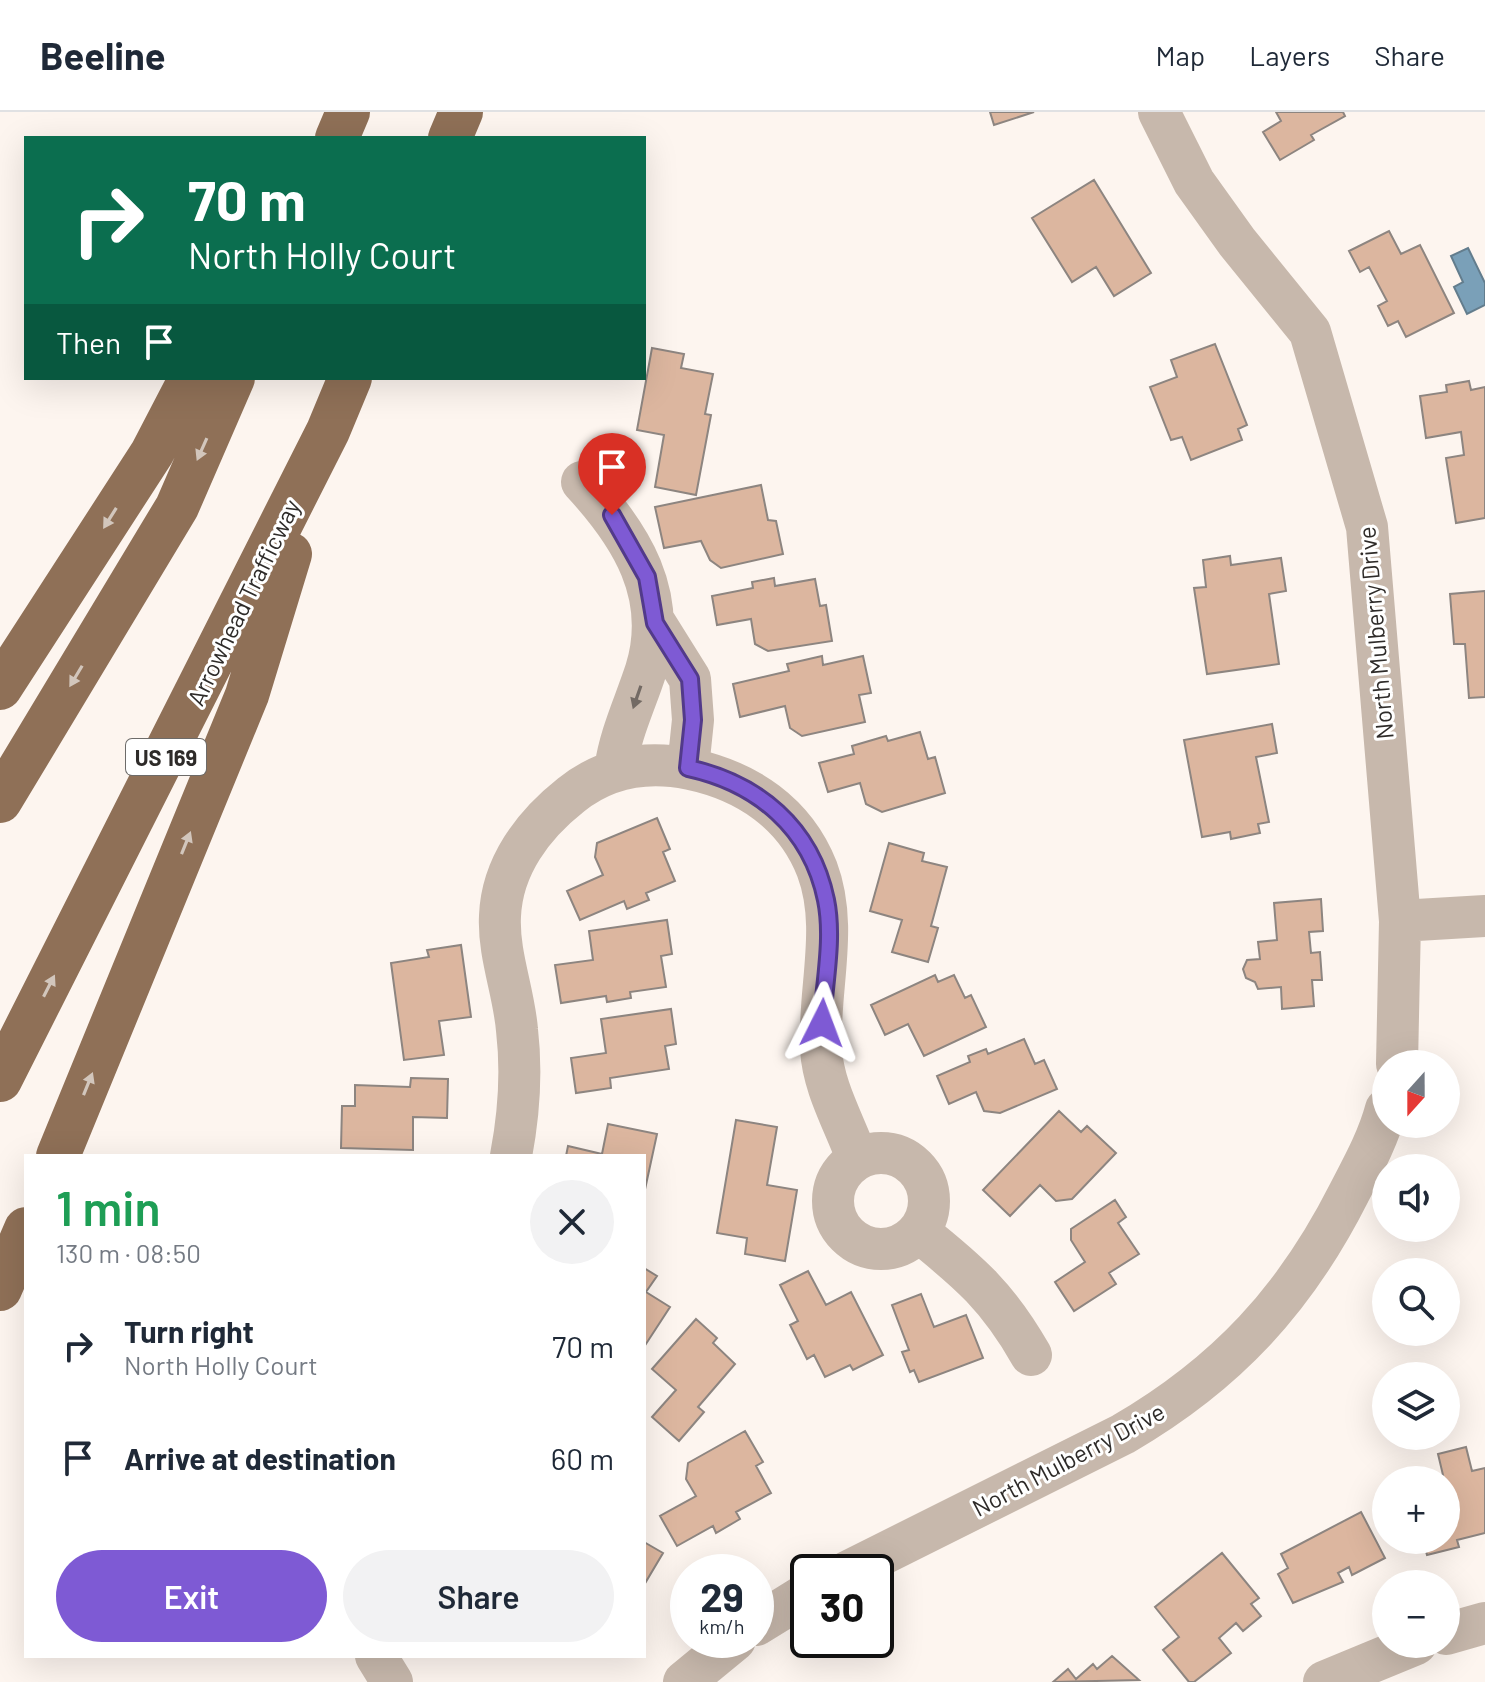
<!DOCTYPE html>
<html lang="en">
<head>
<meta charset="utf-8">
<style>
	:root { --surface:#fff; --page:#f2f2f3; --text:#1f2937; --muted:#747a83; --line:#e0e1e3; --accent:#7e5ad4 }
	body { margin:0; font-family:Barlow,sans-serif; background:var(--page); color:var(--text); height:100vh; display:flex; flex-direction:column; font-size:30px; white-space:nowrap }
	* { box-sizing:border-box; margin:0 }
	p { font-size:26px; color:var(--muted) }
	.icon { flex:none; width:44px; height:44px; fill:none; stroke:currentColor; stroke-width:2; stroke-linecap:round; stroke-linejoin:round }
	.map { position:relative; flex:1; overflow:hidden }
	.sheet { position:absolute; left:24px; top:1042px; width:622px; height:504px; display:flex; flex-direction:column; background:var(--surface); border-radius:0px; box-shadow:0 8px 32px #0002 }
	.sheet>* { flex:none }
	.banner { position:absolute; left:24px; top:24px; width:622px; height:244px; border-radius:0px; box-shadow:0 8px 32px #0002; background:#0b6e4f; color:#fff; overflow:hidden }
	.needle { width:52px; rotate:201deg }
	.controls { position:absolute; left:1372px; top:938px; display:grid; gap:16px }
	.controls a { display:grid; place-items:center; width:88px; height:88px; border-radius:50%; background:var(--surface); box-shadow:0 8px 32px #0002; font-size:40px }
	.speed { position:absolute; left:670px; top:1442px; display:flex; gap:16px; font-size:40px; font-weight:700; text-align:center }
	.speed>* { display:grid; place-content:center; width:104px; height:104px; border-radius:50%; background:var(--surface); box-shadow:0 8px 32px #0002; line-height:1 }
	.speed small { font-size:20px; font-weight:400 }
	.speed .limit { border:4px solid #111; border-radius:12px; background:#fff; color:#111 }
	.pin { position:absolute; display:grid; place-items:center; width:68px; height:68px; color:#fff; margin:-82px -34px; border-radius:50% 50% 50% 0; rotate:-45deg; box-shadow:0 0 8px #0007 }
	.pin .icon { rotate:45deg }
	.me { position:absolute; width:88px; margin:-44px; rotate:3deg; stroke-linejoin:round; filter:drop-shadow(0 0 6px #0008) }
	.turn { display:flex; align-items:center; gap:28px; height:168px; padding:0 32px; font-size:36px }
	.turn .icon { width:104px; height:104px; stroke-width:2.5 }
	.turn b { display:block; font-size:56px; line-height:68px }
	.then { display:flex; align-items:center; height:76px; padding:0 32px; background:#0003; gap:16px; font-size:30px }
	.round { display:grid; place-items:center; flex:none; width:84px; height:84px; border-radius:42px; background:var(--page) }
	.overview { display:flex; align-items:center; justify-content:space-between; height:136px; padding:0 32px }
	h1 { font-size:48px; font-weight:600; line-height:60px; color:#1e9e55 }
	.cta { display:flex; gap:16px; margin-top:auto; padding:16px 32px }
	.cta a { flex:1; height:92px; border-radius:48px; background:var(--accent); color:#fff; font-size:32px; font-weight:600; line-height:92px; text-align:center }
	.cta a+a { background:var(--page); color:var(--text) }
	ul { padding:0; list-style:none }
	li { display:flex; align-items:center; gap:24px; height:112px; padding:0 32px }
	li div { flex:1 }
	li b { display:block; font-size:30px }
	li em { font-style:normal }
	header { display:flex; align-items:center; gap:48px; box-sizing:border-box; height:112px; padding:0 40px; background:var(--surface); border-bottom:2px solid var(--line) }
	header strong { font-size:38px }
	nav { display:flex; gap:44px; margin-inline-start:auto; font-size:28px }
	.map>svg:first-child { display:block }
	.water { fill:#7aa0b8; stroke:#637d8d; stroke-width:2 }
	.building { fill:#dcb69f; stroke:#8d8580; stroke-width:2 }
	.lines { fill:none; stroke-linecap:round; stroke-linejoin:round }
	.minor { stroke:#c7b8ac; stroke-width:42 }
	.highway { stroke:#8f7057; stroke-width:44 }
	.oneway { fill:#d2c6bc }
	.oneway2 { fill:#736a64 }
	.route-casing { stroke:#523a8a; stroke-width:20 }
	.route { stroke:#7e5ad4; stroke-width:14 }
	.labels { text-anchor:middle; dominant-baseline:central; stroke-width:6; stroke-linejoin:round; paint-order:stroke }
	.shield { fill:#fff; stroke:#6d6b69; stroke-width:2 }
	.shield-label { font-size:22px; font-weight:bold; fill:#2e2b29 }
	.street-label { font-size:24px; fill:#2e2b29; stroke:#fff }
</style>
</head>
<body>
<header>
<strong>Beeline</strong>
<nav><a>Map</a><a>Layers</a><a>Share</a></nav>
</header>
<div class="map">
<svg width="1485" height="1570" viewBox="0 0 1485 1570">
	<rect width="100%" height="100%" fill="#fdf5ef"/>
	<path class="water" d="M1468,136L1485,171V193L1467,202L1454,175L1463,170L1451,144Z"/>
	<path class="building" d="M990,0H1034L994,13Z
		M1276,0H1343L1345,4L1311,23L1314,28L1280,48L1263,20L1281,9Z
		M1094,68L1151,161L1114,184L1096,155L1072,170L1032,106Z
		M1389,119L1401,142L1420,133L1454,201L1406,225L1398,209L1388,214L1378,194L1387,189L1369,155L1360,160L1349,139Z
		M1215,232L1247,313L1238,317L1242,328L1191,348L1182,325L1171,328L1150,275L1177,265L1171,248Z
		M652,236L684,242L681,256L713,262L705,302L711,303L696,383L655,375L664,323L637,318Z
		M1469,269L1471,278L1485,275V406L1456,411L1446,346L1464,343L1461,320L1426,326L1420,284L1447,280L1446,273Z
		M761,373L768,408L776,409L783,442L721,456L710,448L701,429L664,436L655,395Z
		M1230,444L1231,453L1281,446L1286,479L1269,482L1279,552L1207,562L1194,476L1206,475L1203,448Z
		M774,466L775,474L815,467L820,494L826,493L832,529L768,539L755,532L751,507L717,513L712,484L753,476L752,470Z
		M1485,479V585L1469,586L1465,532H1454L1450,482Z
		M822,544L823,553L863,544L871,581L859,583L865,610L802,624L790,616L785,594L740,605L733,572L789,559L787,552Z
		M1272,612L1277,641L1256,645L1269,710L1258,712L1260,721L1231,727L1230,720L1202,725L1184,628Z
		M920,620L928,647L935,645L945,681L882,700L866,692L860,671L828,680L819,651L854,642L852,634L886,624L888,629Z
		M657,706L670,737L663,740L675,769L646,781L649,788L627,797L624,789L580,808L567,779L603,763L595,745L597,731Z
		M889,731L924,741L922,749L947,755L931,814L938,816L928,850L892,840L902,808L870,799Z
		M1321,787L1323,819L1309,820L1311,841L1320,840L1322,868H1312L1314,894L1282,897L1281,875L1258,877L1255,870L1246,866L1243,857L1247,848L1260,847L1258,830L1277,828L1274,791Z
		M667,808L672,842L661,844L666,875L630,880L631,886L607,890L606,884L561,891L555,853L593,848L589,819Z
		M461,833L471,905L439,909L444,943L404,948L391,851L429,845L427,838Z
		M935,863L938,870L954,863L965,886L971,883L986,915L924,944L908,912L885,923L871,893Z
		M671,897L676,932L665,934L669,957L610,966L611,976L576,981L571,946L606,941L601,907Z
		M1024,927L1035,952L1044,948L1057,977L1000,1001L984,999L976,980L949,992L937,964L970,950L968,944L986,937L988,942Z
		M411,966L448,967L447,1006L413,1005V1038L341,1036L342,994H355V973L410,975Z
		M1059,999L1081,1020L1087,1014L1116,1041L1072,1087L1056,1089L1040,1073L1010,1104L983,1078Z
		M736,1008L777,1015L767,1073L797,1078L785,1149L745,1142L747,1126L717,1121Z
		M608,1012L657,1022L644,1082V1044H566L568,1034L602,1042Z
		M1115,1088L1126,1105L1118,1111L1139,1142L1109,1161L1116,1172L1074,1199L1055,1170L1085,1150L1071,1128V1117Z
		M644,1156L657,1164L646,1180L670,1195L644,1235Z
		M808,1159L826,1193L851,1180L883,1243L853,1258L850,1253L825,1265L814,1243L807,1247L790,1213L798,1209L780,1173Z
		M921,1182L934,1215L966,1203L983,1246L919,1270L914,1258L910,1260L902,1240L909,1238L892,1193Z
		M696,1207L717,1226L713,1231L735,1252L698,1295L704,1300L679,1329L652,1305L676,1278L652,1257Z
		M745,1319L763,1350L756,1354L771,1381L736,1400L740,1407L716,1421L713,1414L677,1434L660,1404L696,1384L686,1367L688,1351Z
		M1466,1335L1472,1359L1485,1356V1421L1457,1428L1459,1435L1427,1443L1423,1428H1446V1368L1433,1366L1443,1363L1438,1342Z
		M1361,1400L1385,1446L1352,1463L1349,1455L1338,1461L1343,1470L1293,1491L1278,1462L1288,1456L1281,1442Z
		M644,1430L663,1441L644,1473Z
		M1222,1441L1259,1486L1251,1492L1261,1504L1243,1519L1236,1511L1219,1526L1231,1541L1194,1570H1189L1163,1538L1179,1525L1155,1495Z
		M1112,1544L1139,1568L1053,1570L1068,1557L1076,1567L1093,1552L1097,1557Z"/>
	<g class="lines">
		<path class="minor" d="M1159,0L1194,70L1237,130L1310,220L1367,415L1400,809L1397,952
			M582,370C631,423 669,483 646,558C635,592 620,622 615,658
			M655,511L690,567L693,608L688,656
			M1400,809L1485,804
			M833 1089a48 48 0 1 1 96 0a48 48 0 1 1-96 0Z
			M511,1044C519,1002 522,961 517,918C514,880 498,842 500,804C502,754 533,713 571,683C606,655 647,648 690,657C747,669 795,701 817,757C839,815 818,877 821,937C823,975 844,1010 857,1046
			M919,1120C970,1161 998,1185 1031,1243
			M847,1460L1123,1322C1226,1262 1295,1188 1349,1081C1363,1054 1378,1027 1386,997
			M756,1513L808,1481
			M1446,1522L1485,1511
			M376,1544L392,1570
			M684,1570L735,1528
			M1324,1570L1416,1532"/>
		<path class="highway" d="M337,26L348,0
			M450,26L461,0
			M0,576L152,341L191,266
			M0,689L177,395L233,266
			M0,968L328,319L350,266
			M58,1044L247,583L290,442
			M0,1177L26,1117"/>
	</g>
	<defs><path id="oneway-solid" d="M-6-.8H1V-3.2L6.5 0L1 3.2V.8H-6Z" transform="scale(2)"/></defs>
	<g class="oneway">
		<use href="#oneway-solid" transform="translate(202 337) rotate(114)"/>
		<use href="#oneway-solid" transform="translate(110 406) rotate(122)"/>
		<use href="#oneway-solid" transform="translate(76 564) rotate(121)"/>
		<use href="#oneway-solid" transform="translate(186 731) rotate(-68)"/>
		<use href="#oneway-solid" transform="translate(49 874) rotate(-63)"/>
		<use href="#oneway-solid" transform="translate(88 972) rotate(-68)"/>
	</g>
	<use class="oneway2" href="#oneway-solid" transform="translate(637 585) rotate(109)"/>
	<g class="lines">
		<defs>
			<path id="route" d="M612,403L647,465L655,511L690,567L693,608L688,656C757,671 811,715 826,788C834,827 824,872 822,911"/>
		</defs>
		<use href="#route" class="route-casing"/>
		<use href="#route" class="route"/>
	</g>
	<g class="labels">
		<rect class="shield" x="126" y="627" width="80" height="36" rx="6"/>
		<g class="shield-label">
			<text x="166" y="645">US 169</text>
		</g>
		<g class="street-label">
			<text transform="translate(243 490) rotate(-64)">Arrowhead Trafficway</text>
			<text transform="translate(1375 521) rotate(-95)">North Mulberry Drive</text>
			<text transform="translate(1068 1347) rotate(-28)">North Mulberry Drive</text>
		</g>
	</g>
</svg>
<div class="controls">
<a><svg class="needle" viewBox="-14 -14 28 28"><path d="M0-13l5 13h-10z" fill="#e53935"/><path d="M0 13l5-13h-10z" fill="#747a83"/></svg></a>
<a><svg class="icon" aria-label="sound" viewBox="0 0 24 24"><path d="M4 9h4l5-4v14l-5-4H4zM17 9q2 3 0 6"/></svg></a>
<a><svg class="icon" aria-label="search" viewBox="0 0 24 24"><circle cx="10" cy="10" r="6"/><path d="M15 15l6 6"/></svg></a>
<a><svg class="icon" aria-label="layers" viewBox="0 0 24 24"><path d="M12 4l9 5-9 5-9-5zM3 14l9 5 9-5"/></svg></a>
<a>+</a>
<a>−</a>
</div>
<div class="speed"><div>29<small>km/h</small></div><div class="limit">30</div></div>
<div class="pin" style="left:612px;top:403px;background:#d93025"><svg class="icon" aria-label="arrive" viewBox="0 0 24 24"><path d="M6 21V4h12l-3 4 3 4H6"/></svg></div>
<svg class="me" style="left:822px;top:911px" viewBox="-20 -20 40 40"><path d="M0-17L14 15 0 8-14 15z" fill="#7e5ad4" stroke="#fff" stroke-width="4"/></svg>
<div class="banner">
<div class="turn"><svg class="icon" aria-label="right" viewBox="0 0 24 24"><path d="M7 20v-9h11M14 6l5 5-5 5"/></svg><div><b>70 m</b>North Holly Court</div></div>
<div class="then">Then<svg class="icon" aria-label="arrive" viewBox="0 0 24 24"><path d="M6 21V4h12l-3 4 3 4H6"/></svg></div>
</div>
<section class="sheet">
<div class="overview"><div><h1>1 min</h1><p>130 m · 08:50</p></div><a class="round"><svg class="icon" aria-label="close" viewBox="0 0 24 24"><path d="M6 6l12 12M18 6L6 18"/></svg></a></div>
<ul>
<li><svg class="icon" aria-label="right" viewBox="0 0 24 24"><path d="M7 20v-9h11M14 6l5 5-5 5"/></svg><div><b>Turn right</b><p>North Holly Court</p></div><em>70 m</em></li>
<li><svg class="icon" aria-label="arrive" viewBox="0 0 24 24"><path d="M6 21V4h12l-3 4 3 4H6"/></svg><div><b>Arrive at destination</b></div><em>60 m</em></li>
</ul>
<div class="cta"><a>Exit</a><a>Share</a></div>
</section>
</div>
</body>
</html>
